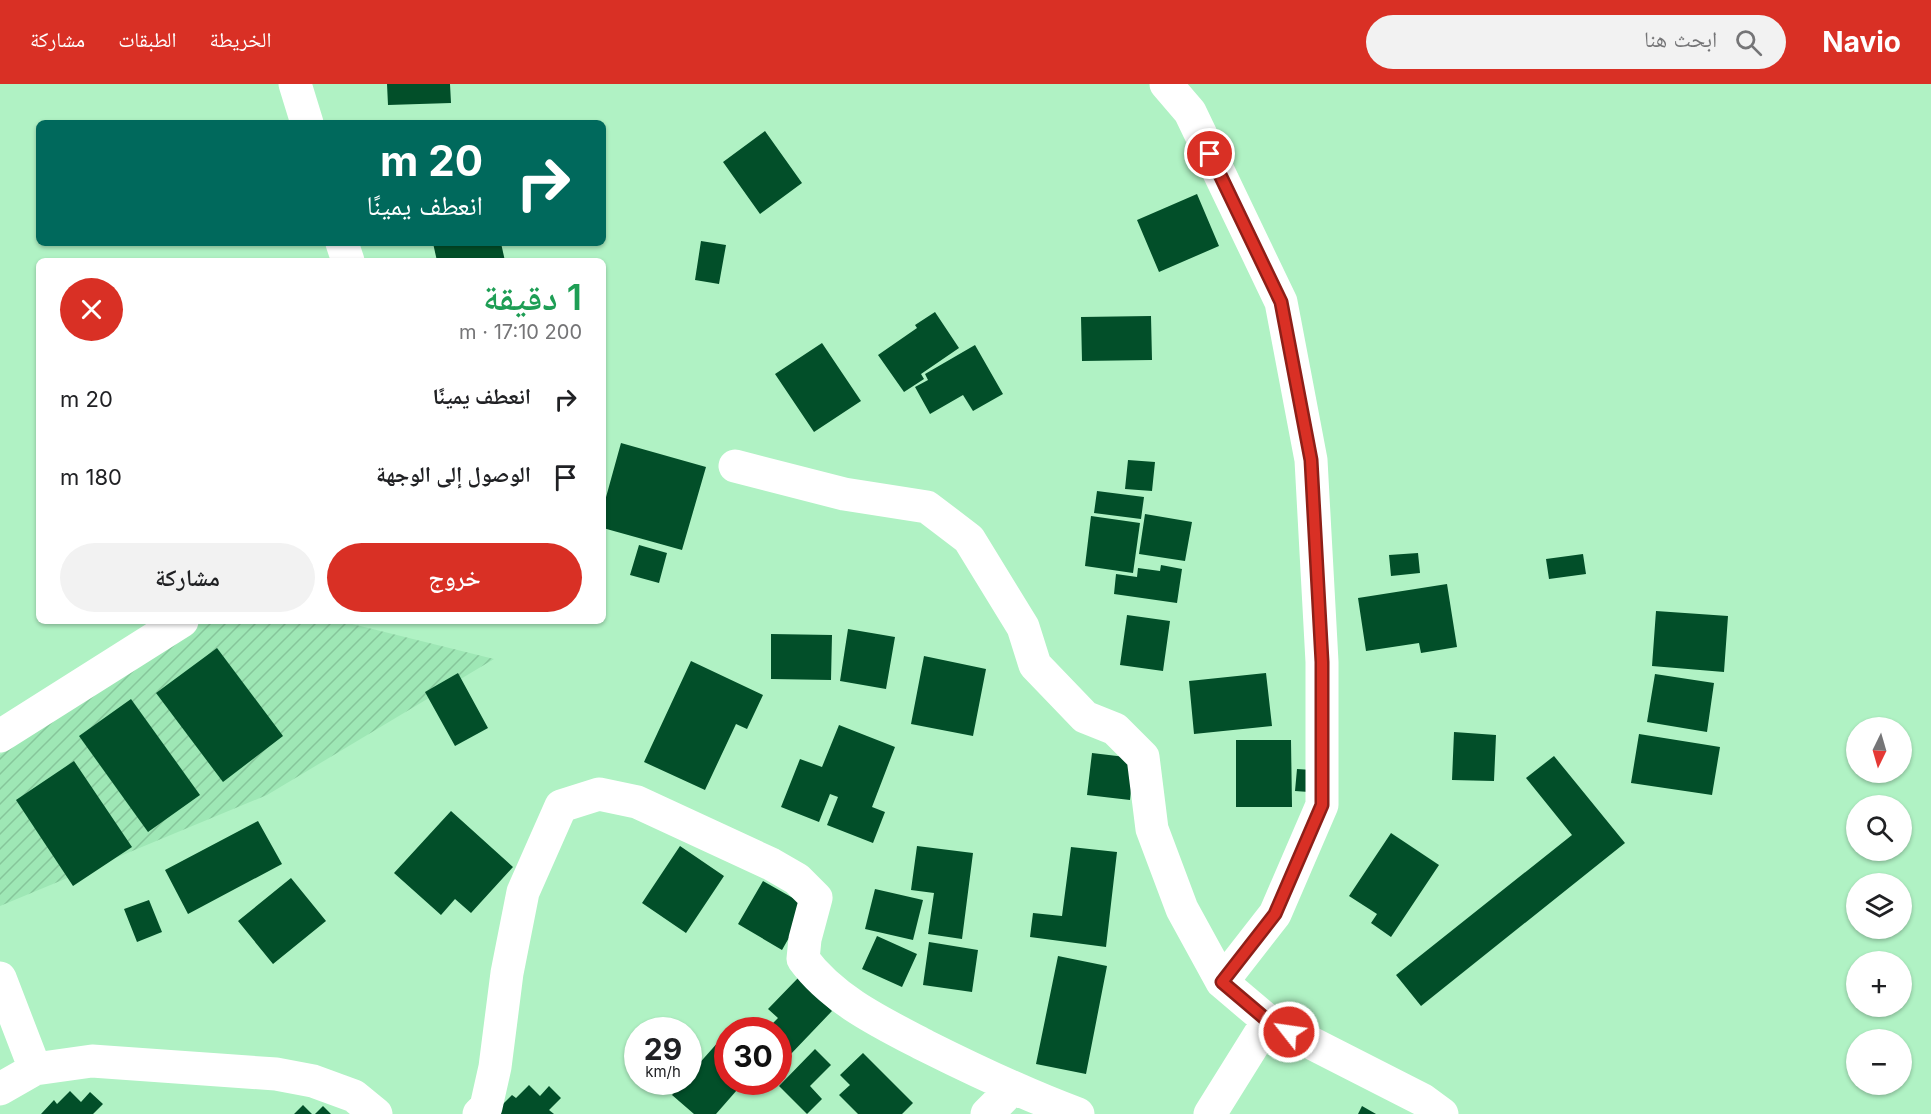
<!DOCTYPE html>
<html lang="ar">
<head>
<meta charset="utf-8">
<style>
	:root { --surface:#fff; --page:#f2f2f2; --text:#202124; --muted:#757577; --accent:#d93025 }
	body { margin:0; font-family:Inter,"Noto Naskh Arabic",sans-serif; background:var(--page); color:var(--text); direction:rtl; height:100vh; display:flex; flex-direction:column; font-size:22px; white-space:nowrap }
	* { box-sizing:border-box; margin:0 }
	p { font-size:20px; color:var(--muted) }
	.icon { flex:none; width:33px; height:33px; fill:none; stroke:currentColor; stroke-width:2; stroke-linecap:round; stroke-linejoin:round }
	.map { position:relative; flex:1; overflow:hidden; direction:ltr }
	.panel { position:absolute; left:36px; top:174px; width:570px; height:366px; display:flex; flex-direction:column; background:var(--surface); border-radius:9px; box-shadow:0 2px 4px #0004; direction:rtl }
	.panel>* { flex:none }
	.hud { position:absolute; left:36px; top:36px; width:570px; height:126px; border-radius:9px; box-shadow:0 2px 4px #0004; direction:rtl; background:#00695c; color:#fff; overflow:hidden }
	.needle { width:39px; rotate:185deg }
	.fabs { position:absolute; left:1846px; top:633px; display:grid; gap:12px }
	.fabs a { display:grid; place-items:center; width:66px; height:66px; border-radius:50%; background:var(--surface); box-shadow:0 2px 4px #0004; font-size:30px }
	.speed { position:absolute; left:624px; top:933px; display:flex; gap:12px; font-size:30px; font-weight:700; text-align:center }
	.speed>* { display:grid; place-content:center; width:78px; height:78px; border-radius:50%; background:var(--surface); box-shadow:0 2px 4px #0004; line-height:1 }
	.speed small { font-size:15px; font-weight:400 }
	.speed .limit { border:9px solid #d22; background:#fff; color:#111 }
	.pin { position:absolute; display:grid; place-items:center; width:51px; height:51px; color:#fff; margin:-26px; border:3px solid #fff; border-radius:50%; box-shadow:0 2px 6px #0007 }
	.me { position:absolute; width:66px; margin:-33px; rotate:300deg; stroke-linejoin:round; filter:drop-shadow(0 0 4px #0008) }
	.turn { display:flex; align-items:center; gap:21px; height:126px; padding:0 24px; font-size:27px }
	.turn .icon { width:78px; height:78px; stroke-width:2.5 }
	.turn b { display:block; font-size:42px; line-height:51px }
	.round { display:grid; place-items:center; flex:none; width:63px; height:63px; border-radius:32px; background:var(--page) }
	.summary { display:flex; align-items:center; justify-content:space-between; height:102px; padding:0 24px }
	h1 { font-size:36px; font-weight:600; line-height:45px; color:#1e9e55 }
	.cta { display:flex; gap:12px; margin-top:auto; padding:12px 24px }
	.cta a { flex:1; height:69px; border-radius:36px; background:var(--accent); color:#fff; font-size:24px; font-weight:600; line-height:69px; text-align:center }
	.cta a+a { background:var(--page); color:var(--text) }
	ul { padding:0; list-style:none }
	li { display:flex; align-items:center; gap:18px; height:78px; padding:0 24px }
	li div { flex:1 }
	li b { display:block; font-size:22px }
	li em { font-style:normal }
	header { display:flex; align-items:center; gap:36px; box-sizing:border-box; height:84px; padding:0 30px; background:var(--accent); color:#fff }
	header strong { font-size:28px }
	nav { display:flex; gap:33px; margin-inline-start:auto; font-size:21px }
	.search { width:420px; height:54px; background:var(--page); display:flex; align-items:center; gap:15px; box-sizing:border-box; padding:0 21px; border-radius:33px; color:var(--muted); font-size:22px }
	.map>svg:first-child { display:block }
	.industrial { fill:url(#industrial-furrows) }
	.building { fill:#024f29 }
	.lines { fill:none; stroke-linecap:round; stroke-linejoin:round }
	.minor { stroke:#fff; stroke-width:33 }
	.route-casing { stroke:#8d1f18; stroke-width:15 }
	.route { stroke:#d93025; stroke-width:10 }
</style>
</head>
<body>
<header>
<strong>Navio</strong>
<div class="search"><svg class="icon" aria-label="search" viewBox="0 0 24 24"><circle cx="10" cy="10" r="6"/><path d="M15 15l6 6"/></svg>ابحث هنا</div>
<nav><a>الخريطة</a><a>الطبقات</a><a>مشاركة</a></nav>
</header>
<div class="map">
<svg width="1931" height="1030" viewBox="0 0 1931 1030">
	<defs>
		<pattern id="industrial-furrows" width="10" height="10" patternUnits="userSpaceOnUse" patternTransform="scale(1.5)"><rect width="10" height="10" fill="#9ee7b5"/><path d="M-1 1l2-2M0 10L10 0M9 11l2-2" fill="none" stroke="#86c69a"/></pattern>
	</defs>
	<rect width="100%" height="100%" fill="#b0f2c4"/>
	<path class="industrial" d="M198,537H340L494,575L267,711L0,822V671Z"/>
	<path class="building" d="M387,0H450L451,19L388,21Z
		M765,47L802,99L760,130L723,78Z
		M1197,110L1219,162L1159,188L1137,136Z
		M701,157L726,161L719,200L695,196Z
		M433,159H501L505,177H437Z
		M935,228L959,264L921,290L924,295L904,308L878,271L917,244L915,241Z
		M1151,232L1152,276L1082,277L1081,233Z
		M822,259L861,317L814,348L775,290Z
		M975,261L1003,310L973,327L963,311L930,330L915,303L928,296L925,290Z
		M621,359L706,383L682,466L603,444V424Z
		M1128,376L1155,378L1152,407L1125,405Z
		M1097,407L1144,413L1141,435L1094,429Z
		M1145,430L1192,438L1185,477L1139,470Z
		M1091,432L1140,439L1133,489L1085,482Z
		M639,461L667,469L659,499L630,491Z
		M1418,469L1420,489L1391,492L1389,471Z
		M1583,470L1586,490L1549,495L1546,475Z
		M1161,481L1182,485L1177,519L1114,510L1116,490L1137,493L1138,484L1160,487Z
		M1447,500L1457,563L1421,569L1419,559L1366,567L1358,514Z
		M1656,527L1728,532L1724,588L1652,582Z
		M1127,531L1170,537L1163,587L1120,581Z
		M848,545L895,553L886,605L840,597Z
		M771,550L832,551L831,596L771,595Z
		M217,564L283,652L223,698L156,609Z
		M924,572L986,585L973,652L911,640Z
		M691,577L763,611L747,645L736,640L705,706L644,678Z
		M458,589L488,644L455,662L425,608Z
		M1266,589L1272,642L1194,650L1189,597Z
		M1655,590L1714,599L1707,648L1647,638Z
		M131,615L200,711L148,748L79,652Z
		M839,641L895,663L872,723L885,728L873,759L827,741L838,713L830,710L819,738L781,723L800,675L822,683Z
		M1454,648L1496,651L1494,697L1452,696Z
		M1639,650L1720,663L1712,711L1631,699Z
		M1236,656H1291L1292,723H1236Z
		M1092,669L1134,674L1130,716L1087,711Z
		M1554,672L1625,759L1421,922L1396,891L1572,751L1526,694Z
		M74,677L132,763L73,802L16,716Z
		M1297,685L1312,686L1309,708L1295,707Z
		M451,727L513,783L471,829L455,815L441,831L394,789Z
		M258,737L282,780L188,830L165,786Z
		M1391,749L1439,781L1391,853L1371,839L1377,830L1349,812Z
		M680,762L724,792L686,849L642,819Z
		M917,762L973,769L962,855L928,850L934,809L911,806Z
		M1071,763L1117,768L1106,863L1030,853L1033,829L1062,832Z
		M291,794L326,837L273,880L238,837Z
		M763,797L807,822L782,866L738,840Z
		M875,805L923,816L913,856L865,845Z
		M149,816L162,848L137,858L124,825Z
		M877,852L917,870L902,903L862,885Z
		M929,858L978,866L972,908L923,901Z
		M1058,872L1107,882L1086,990L1036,980Z
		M798,894L832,927L789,972L778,962V946H766L778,934L768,925Z
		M736,937L747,946H728Z
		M728,947V998H744L716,1030H694L672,1011L684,998H688V992Z
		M815,965L831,981L810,1002L822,1015L807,1030L779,1002Z
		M863,969L913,1019L902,1030H858L839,1011L850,1001L840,991Z
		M529,1001L540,1012L549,1002L561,1014L549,1026L554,1030H493L512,1011L516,1014Z
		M70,1007L81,1018L90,1008L103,1020L93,1030H41L54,1016L57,1020Z
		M303,1021L312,1030H294Z
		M323,1022L331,1030H315Z
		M1362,1022L1376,1030H1358Z"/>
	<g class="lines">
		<path class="minor" d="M295,0L307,39
			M1166,0L1190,28L1281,218L1311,376L1322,578V721L1275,830L1222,898
			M342,159L348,177
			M735,382L844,410L927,423L969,455L1023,543L1035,581L1085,633L1115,645L1143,673L1152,745L1182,825L1222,898L1268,937L1423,1016L1442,1030
			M0,652L182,537
			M0,894L35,985
			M0,1005L35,985L92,977L276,990L313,997L354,1012L376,1030
			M479,1030L486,1023L495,983L507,889L523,808L561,722L599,710L637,718L771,780L797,795L816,814L805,855L803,875C833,916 882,939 926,962C978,988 1024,1010 1078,1030
			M987,1030L1012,1005
			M1210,1030L1268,937"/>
	</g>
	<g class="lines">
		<defs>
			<path id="route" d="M1210,70L1281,218L1311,376L1322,578V721L1275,830L1222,898L1268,937L1289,948"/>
		</defs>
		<use href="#route" class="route-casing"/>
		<use href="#route" class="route"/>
	</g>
</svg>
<div class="fabs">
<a><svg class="needle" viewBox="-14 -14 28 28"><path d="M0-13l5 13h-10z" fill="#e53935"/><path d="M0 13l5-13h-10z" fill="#757577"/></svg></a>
<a><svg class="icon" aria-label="search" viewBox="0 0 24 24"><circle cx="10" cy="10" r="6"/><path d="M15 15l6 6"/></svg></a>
<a><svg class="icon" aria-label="layers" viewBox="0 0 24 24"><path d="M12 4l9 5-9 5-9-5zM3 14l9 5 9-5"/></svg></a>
<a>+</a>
<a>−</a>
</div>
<div class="speed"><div>29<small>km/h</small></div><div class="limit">30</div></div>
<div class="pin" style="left:1210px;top:70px;background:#d93025"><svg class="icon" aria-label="arrive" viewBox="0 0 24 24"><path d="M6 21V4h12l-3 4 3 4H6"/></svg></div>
<svg class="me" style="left:1289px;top:948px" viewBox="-20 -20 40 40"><circle r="17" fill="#d93025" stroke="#fff" stroke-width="3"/><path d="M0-11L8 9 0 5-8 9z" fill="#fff"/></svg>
<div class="hud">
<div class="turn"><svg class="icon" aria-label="right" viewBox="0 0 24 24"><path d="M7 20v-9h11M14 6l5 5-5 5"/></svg><div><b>20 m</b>انعطف يمينًا</div></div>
</div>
<section class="panel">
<div class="summary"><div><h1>1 دقيقة</h1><p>200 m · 17:10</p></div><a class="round" style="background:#d93025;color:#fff"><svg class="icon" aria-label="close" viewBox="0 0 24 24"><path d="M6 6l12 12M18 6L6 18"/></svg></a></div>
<ul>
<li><svg class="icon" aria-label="right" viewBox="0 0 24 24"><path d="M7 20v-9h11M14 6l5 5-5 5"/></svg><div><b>انعطف يمينًا</b></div><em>20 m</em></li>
<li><svg class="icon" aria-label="arrive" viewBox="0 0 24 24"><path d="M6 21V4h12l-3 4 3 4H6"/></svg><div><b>الوصول إلى الوجهة</b></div><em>180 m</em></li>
</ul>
<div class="cta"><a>خروج</a><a>مشاركة</a></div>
</section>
</div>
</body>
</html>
